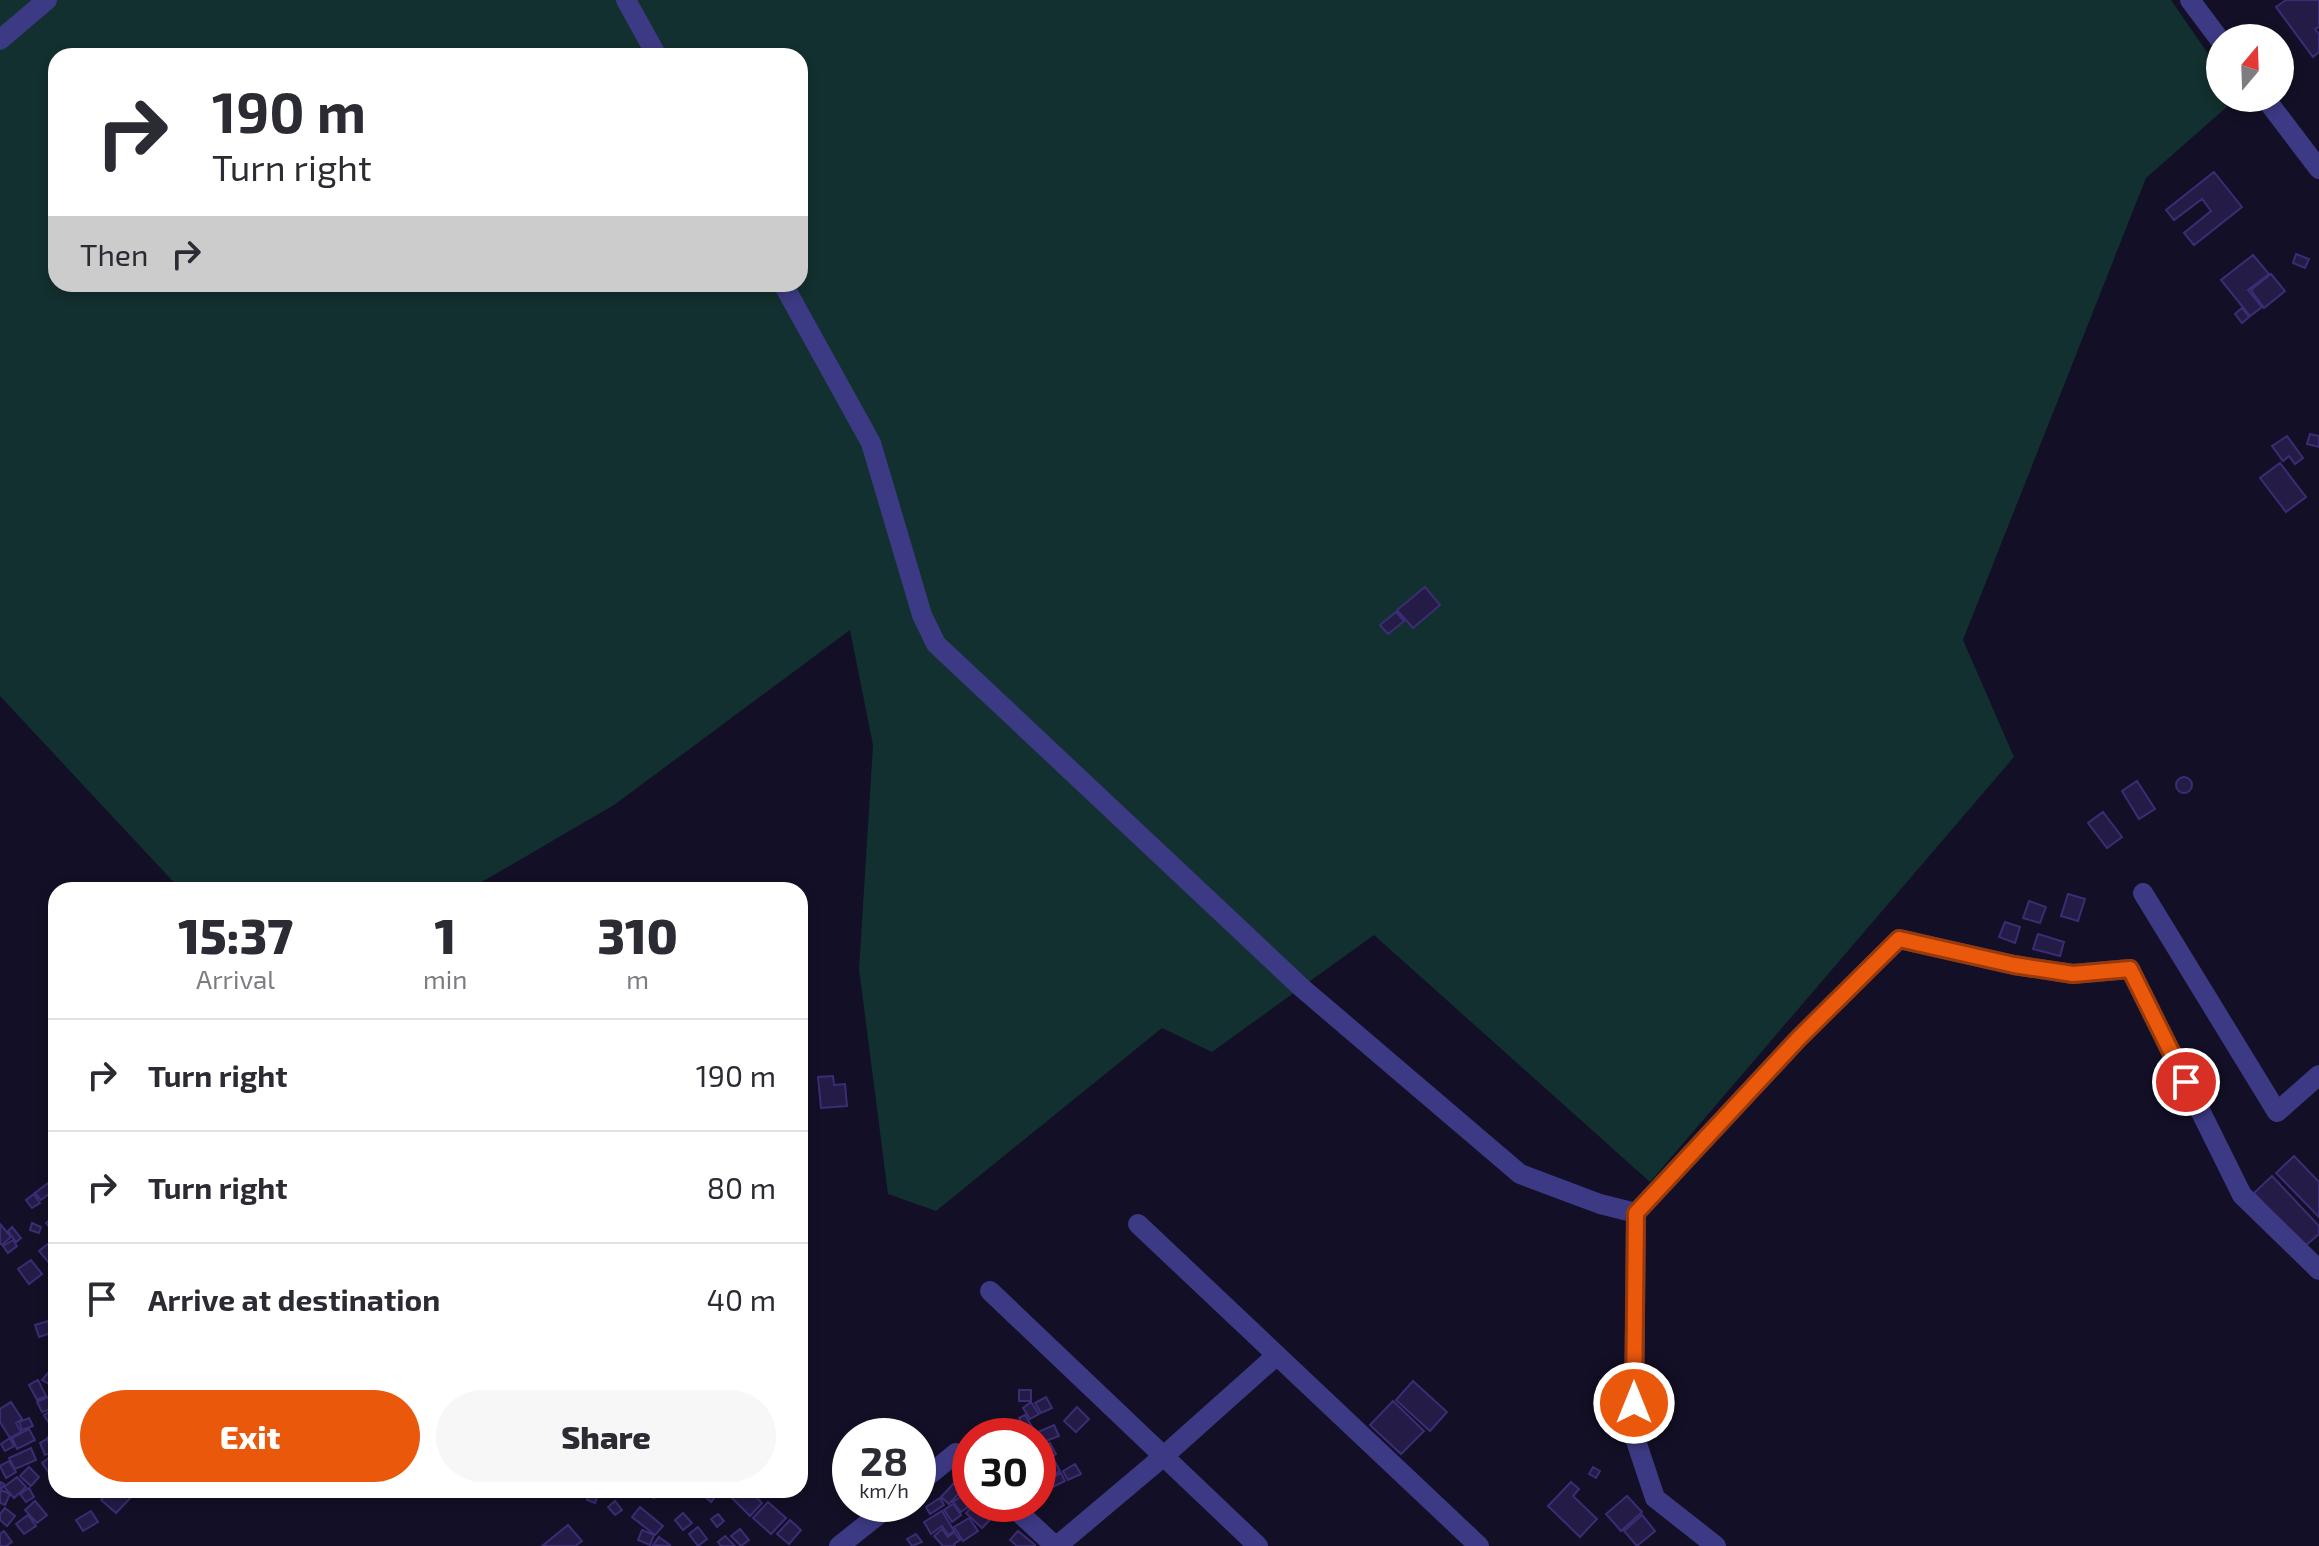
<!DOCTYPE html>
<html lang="en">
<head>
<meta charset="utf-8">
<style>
	:root { --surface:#fff; --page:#f7f7f7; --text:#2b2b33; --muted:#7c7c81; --line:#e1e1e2; --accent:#ea580c }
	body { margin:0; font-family:"Exo 2",sans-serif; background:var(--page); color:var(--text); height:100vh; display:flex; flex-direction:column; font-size:30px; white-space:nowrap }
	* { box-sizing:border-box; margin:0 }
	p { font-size:26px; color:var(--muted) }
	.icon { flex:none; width:44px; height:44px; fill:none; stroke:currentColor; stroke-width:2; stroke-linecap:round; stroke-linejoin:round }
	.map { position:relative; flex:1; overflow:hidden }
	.drawer { position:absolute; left:48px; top:882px; width:760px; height:616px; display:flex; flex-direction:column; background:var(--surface); border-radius:24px; box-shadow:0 4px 12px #0003 }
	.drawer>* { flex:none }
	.guide { position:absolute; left:48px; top:48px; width:760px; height:244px; border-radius:24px; box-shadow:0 4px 12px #0003; background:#fff; color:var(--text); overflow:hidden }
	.needle { width:52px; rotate:19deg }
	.controls { position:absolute; left:2206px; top:24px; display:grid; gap:16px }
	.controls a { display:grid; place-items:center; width:88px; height:88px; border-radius:50%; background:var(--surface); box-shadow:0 4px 12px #0003; font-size:40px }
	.speed { position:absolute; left:832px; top:1418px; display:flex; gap:16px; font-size:40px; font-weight:700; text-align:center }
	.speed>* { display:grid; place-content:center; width:104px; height:104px; border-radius:50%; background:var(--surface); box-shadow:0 4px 12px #0003; line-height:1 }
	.speed small { font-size:20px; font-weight:400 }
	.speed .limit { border:12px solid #d22; background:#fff; color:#111 }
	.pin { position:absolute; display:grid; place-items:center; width:68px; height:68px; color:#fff; margin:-34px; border:4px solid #fff; border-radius:50%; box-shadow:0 2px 8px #0007 }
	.me { position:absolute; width:88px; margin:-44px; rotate:0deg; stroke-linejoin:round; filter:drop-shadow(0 0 6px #0008) }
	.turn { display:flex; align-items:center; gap:28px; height:168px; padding:0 32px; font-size:36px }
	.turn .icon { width:104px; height:104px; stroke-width:2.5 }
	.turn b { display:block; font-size:56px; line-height:68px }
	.then { display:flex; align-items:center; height:76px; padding:0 32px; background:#0003; gap:16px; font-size:30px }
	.eta { display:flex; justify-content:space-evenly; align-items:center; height:136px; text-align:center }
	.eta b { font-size:48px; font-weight:800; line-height:56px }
	.action { display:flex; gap:16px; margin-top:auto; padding:16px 32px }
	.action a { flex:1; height:92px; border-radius:48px; background:var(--accent); color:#fff; font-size:32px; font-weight:800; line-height:92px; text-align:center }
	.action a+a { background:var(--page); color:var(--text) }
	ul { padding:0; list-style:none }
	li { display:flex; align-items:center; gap:24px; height:112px; padding:0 32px; border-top:2px solid var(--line) }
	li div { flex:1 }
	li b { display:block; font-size:30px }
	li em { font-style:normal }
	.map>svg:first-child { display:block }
	.green { fill:#12302f; fill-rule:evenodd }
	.building { fill:#241b47; stroke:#3b2d73; stroke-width:2 }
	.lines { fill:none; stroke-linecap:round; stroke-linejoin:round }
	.minor { stroke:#3d3a85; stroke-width:20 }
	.route-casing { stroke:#983908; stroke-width:20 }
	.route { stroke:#ea580c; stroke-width:14 }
</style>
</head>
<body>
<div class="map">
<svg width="2319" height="1546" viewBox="0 0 2319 1546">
	<rect width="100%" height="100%" fill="#130f26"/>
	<path class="green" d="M0,0H2171L2220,71V98H2237L2146,178L1963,640L2014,757L1650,1182L1374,935L1212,1052L1162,1028L936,1211L888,1194L859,969L873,745L850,630L614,805L468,890H181L0,696ZM56,56H800V284H56Z"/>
	<path class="building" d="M2286,0H2319V27L2315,29L2319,34V52L2313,57L2276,7Z
		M2214,172L2242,207L2194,245L2184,233L2211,211L2202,199L2174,220L2166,210Z
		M2296,254L2309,259L2305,268L2293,263Z
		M2253,255L2269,274L2248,290L2262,307L2250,316L2221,280Z
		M2271,274L2285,291L2264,308L2251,290Z
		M2242,308L2249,317L2242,323L2235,314Z
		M2310,434L2319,436V447L2307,444Z
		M2287,436L2303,458L2295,464L2289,456L2283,461L2272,446Z
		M2280,463L2306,497L2286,512L2260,478Z
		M1425,587L1440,605L1413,628L1397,610Z
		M1396,612L1404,621L1388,634L1380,625Z
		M2176 785a8 8 0 1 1 16 0a8 8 0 1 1-16 0Z
		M2137,781L2155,809L2139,819L2122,791Z
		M2103,812L2122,837L2107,848L2088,823Z
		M2068,894L2085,899L2078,921L2061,916Z
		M2029,901L2046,907L2040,923L2023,918Z
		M2005,922L2020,927L2015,943L1999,937Z
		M2038,934L2064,942L2060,956L2033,949Z
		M833,1076L834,1085L845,1084L847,1106L821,1108L818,1077Z
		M2294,1156L2319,1182V1217L2276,1173Z
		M2272,1176L2319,1226V1234L2304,1247L2254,1193Z
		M48,1183L54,1190L41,1200L35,1193Z
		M34,1194L40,1203L32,1208L26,1200Z
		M54,1216L56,1225L51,1229L46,1223Z
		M32,1223L41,1227L39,1233L30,1230Z
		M0,1224L11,1237L2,1245L0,1243Z
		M12,1227L21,1238L16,1242L8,1231Z
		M13,1240L17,1246L8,1253L3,1246Z
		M49,1243L56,1250V1258L50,1264L39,1251Z
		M31,1260L42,1274L29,1284L18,1269Z
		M48,1321L51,1333L39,1337L35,1325Z
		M48,1373L54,1378L49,1384L42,1380Z
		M38,1380L46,1396L37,1400L29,1385Z
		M1413,1381L1447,1412L1430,1431L1396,1400Z
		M1019,1390H1031V1401H1019Z
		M48,1397L53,1408L42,1412L37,1402Z
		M1046,1397L1052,1408L1041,1413L1035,1403Z
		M1393,1401L1424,1431L1401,1454L1370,1425Z
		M11,1402L22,1419L16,1423L21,1432L10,1438L0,1422V1409Z
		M1031,1402L1039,1414L1030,1419L1023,1408Z
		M1077,1407L1089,1419L1076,1432L1064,1421Z
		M54,1409L56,1422L50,1425L44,1415Z
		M1025,1415L1034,1430L1028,1433L1019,1418Z
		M29,1418L33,1426L22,1430L19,1422Z
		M1054,1425L1059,1436L1038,1444V1436H1029Z
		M29,1429L35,1440L17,1449L12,1438Z
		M55,1432L56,1448L55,1449L47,1438Z
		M10,1438L14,1446L5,1451L1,1444Z
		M47,1439L53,1452L45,1455L40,1443Z
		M1050,1443L1056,1454L1043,1461L1038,1450Z
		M31,1448L36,1460L15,1469L9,1458Z
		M53,1455L56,1468L49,1473L42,1463Z
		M1053,1458L1060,1471L1051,1476L1044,1463Z
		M9,1461L16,1472L6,1478L0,1466Z
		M1075,1464L1081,1474L1068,1480L1063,1471Z
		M29,1467L39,1477L31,1486L20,1476Z
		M1593,1467L1600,1471L1596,1478L1589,1474Z
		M1061,1473L1065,1481L1053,1487L1049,1479Z
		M17,1477L26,1487L14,1498L4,1487Z
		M956,1481L963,1489L949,1504L941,1497Z
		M0,1482L4,1484L1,1490L10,1494L5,1505L0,1503Z
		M1571,1482L1579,1489L1573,1496L1597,1519L1580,1537L1548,1506Z
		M29,1488L34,1497L26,1502L20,1494Z
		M110,1490H129L134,1494L116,1513L101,1500Z
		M662,1490L664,1495L653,1498L651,1492Z
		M707,1490L720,1491L711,1502L703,1495Z
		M736,1490H749L762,1503L750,1516L730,1496Z
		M589,1492L598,1495L595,1503L587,1500Z
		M964,1494L972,1504L961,1512L953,1502Z
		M1627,1496L1642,1512L1621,1531L1606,1514Z
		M940,1498L944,1505L930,1514L926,1507Z
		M35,1501L47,1515L37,1523L25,1510Z
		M615,1501L622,1510L615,1515L608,1507Z
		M768,1502L786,1518L771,1534L753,1518Z
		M953,1504L961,1515L952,1522L944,1510Z
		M974,1505L990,1520L982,1528L966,1513Z
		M640,1507L663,1526L655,1535L632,1517Z
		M5,1508L15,1516L7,1526L0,1520V1514Z
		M91,1511L98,1522L83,1531L76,1520Z
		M942,1511L954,1531L948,1535L942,1526L931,1534L924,1522Z
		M683,1513L692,1523L683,1530L675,1520Z
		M718,1514L724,1521L717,1527L711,1519Z
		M28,1515L36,1526L24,1534L16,1524Z
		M1642,1515L1655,1531L1637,1546L1624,1531Z
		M969,1518L978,1531L963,1541L954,1527Z
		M790,1520L801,1530L789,1544L777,1534Z
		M568,1525L582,1541L575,1546H542Z
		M698,1527L707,1539L698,1546L689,1534Z
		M740,1529L749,1540L741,1546L731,1536Z
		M942,1529L948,1537L954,1532L960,1540L954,1544L955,1546H943L934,1536Z
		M642,1530L654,1535L650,1545L638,1540Z
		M4,1531L12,1542L6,1546H0V1534Z
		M1018,1531L1035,1545V1546H1017L1010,1540Z
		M916,1534L922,1542L912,1546L907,1539Z
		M725,1536L735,1546H721L718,1542Z
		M659,1537L670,1545L669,1546L653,1545Z"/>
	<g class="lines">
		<path class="minor" d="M626,0L657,56
			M2190,0L2220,40
			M0,40L47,0
			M2265,98L2319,169
			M783,284L871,443L922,615L936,644L1302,988L1520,1174L1600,1204L1636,1213
			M2143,893L2277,1112L2319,1075
			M1138,1224L1479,1546
			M990,1291L1258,1546
			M918,1484L956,1453L970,1466
			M1010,1504L1055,1546
			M839,1546L892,1504
			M1057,1546L1165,1455L1277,1355
			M1716,1546L1655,1498L1634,1435L1636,1213L1798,1039L1899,939L2014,965L2073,974L2130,969L2242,1195L2319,1270"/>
	</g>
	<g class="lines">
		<defs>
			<path id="route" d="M1634,1403L1636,1213L1798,1039L1899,939L2014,965L2073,974L2130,969L2186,1082"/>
		</defs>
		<use href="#route" class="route-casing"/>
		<use href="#route" class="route"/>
	</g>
</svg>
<div class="controls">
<a><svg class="needle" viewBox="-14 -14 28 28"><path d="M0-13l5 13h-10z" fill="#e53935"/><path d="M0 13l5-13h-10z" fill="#7c7c81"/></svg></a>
</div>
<div class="speed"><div>28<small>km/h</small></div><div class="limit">30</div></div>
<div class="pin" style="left:2186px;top:1082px;background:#d93025"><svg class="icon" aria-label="arrive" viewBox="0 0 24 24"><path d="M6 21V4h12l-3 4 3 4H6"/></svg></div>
<svg class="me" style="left:1634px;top:1403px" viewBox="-20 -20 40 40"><circle r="17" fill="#ea580c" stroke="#fff" stroke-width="3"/><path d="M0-11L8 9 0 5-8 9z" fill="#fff"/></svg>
<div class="guide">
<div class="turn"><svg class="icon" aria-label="right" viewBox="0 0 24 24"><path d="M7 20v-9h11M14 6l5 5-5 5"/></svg><div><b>190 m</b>Turn right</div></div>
<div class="then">Then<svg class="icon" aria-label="right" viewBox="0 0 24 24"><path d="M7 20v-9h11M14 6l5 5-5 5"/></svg></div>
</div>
<section class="drawer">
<div class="eta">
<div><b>15:37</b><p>Arrival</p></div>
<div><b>1</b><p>min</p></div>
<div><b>310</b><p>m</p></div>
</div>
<ul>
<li><svg class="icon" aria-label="right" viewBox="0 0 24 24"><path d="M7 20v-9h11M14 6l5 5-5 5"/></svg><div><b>Turn right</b></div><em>190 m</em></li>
<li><svg class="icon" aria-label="right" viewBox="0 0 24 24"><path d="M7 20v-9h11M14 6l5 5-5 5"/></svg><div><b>Turn right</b></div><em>80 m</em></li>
<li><svg class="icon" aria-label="arrive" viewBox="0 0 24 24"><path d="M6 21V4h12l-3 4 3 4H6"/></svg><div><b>Arrive at destination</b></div><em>40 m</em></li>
</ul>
<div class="action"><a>Exit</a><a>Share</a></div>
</section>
</div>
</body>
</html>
